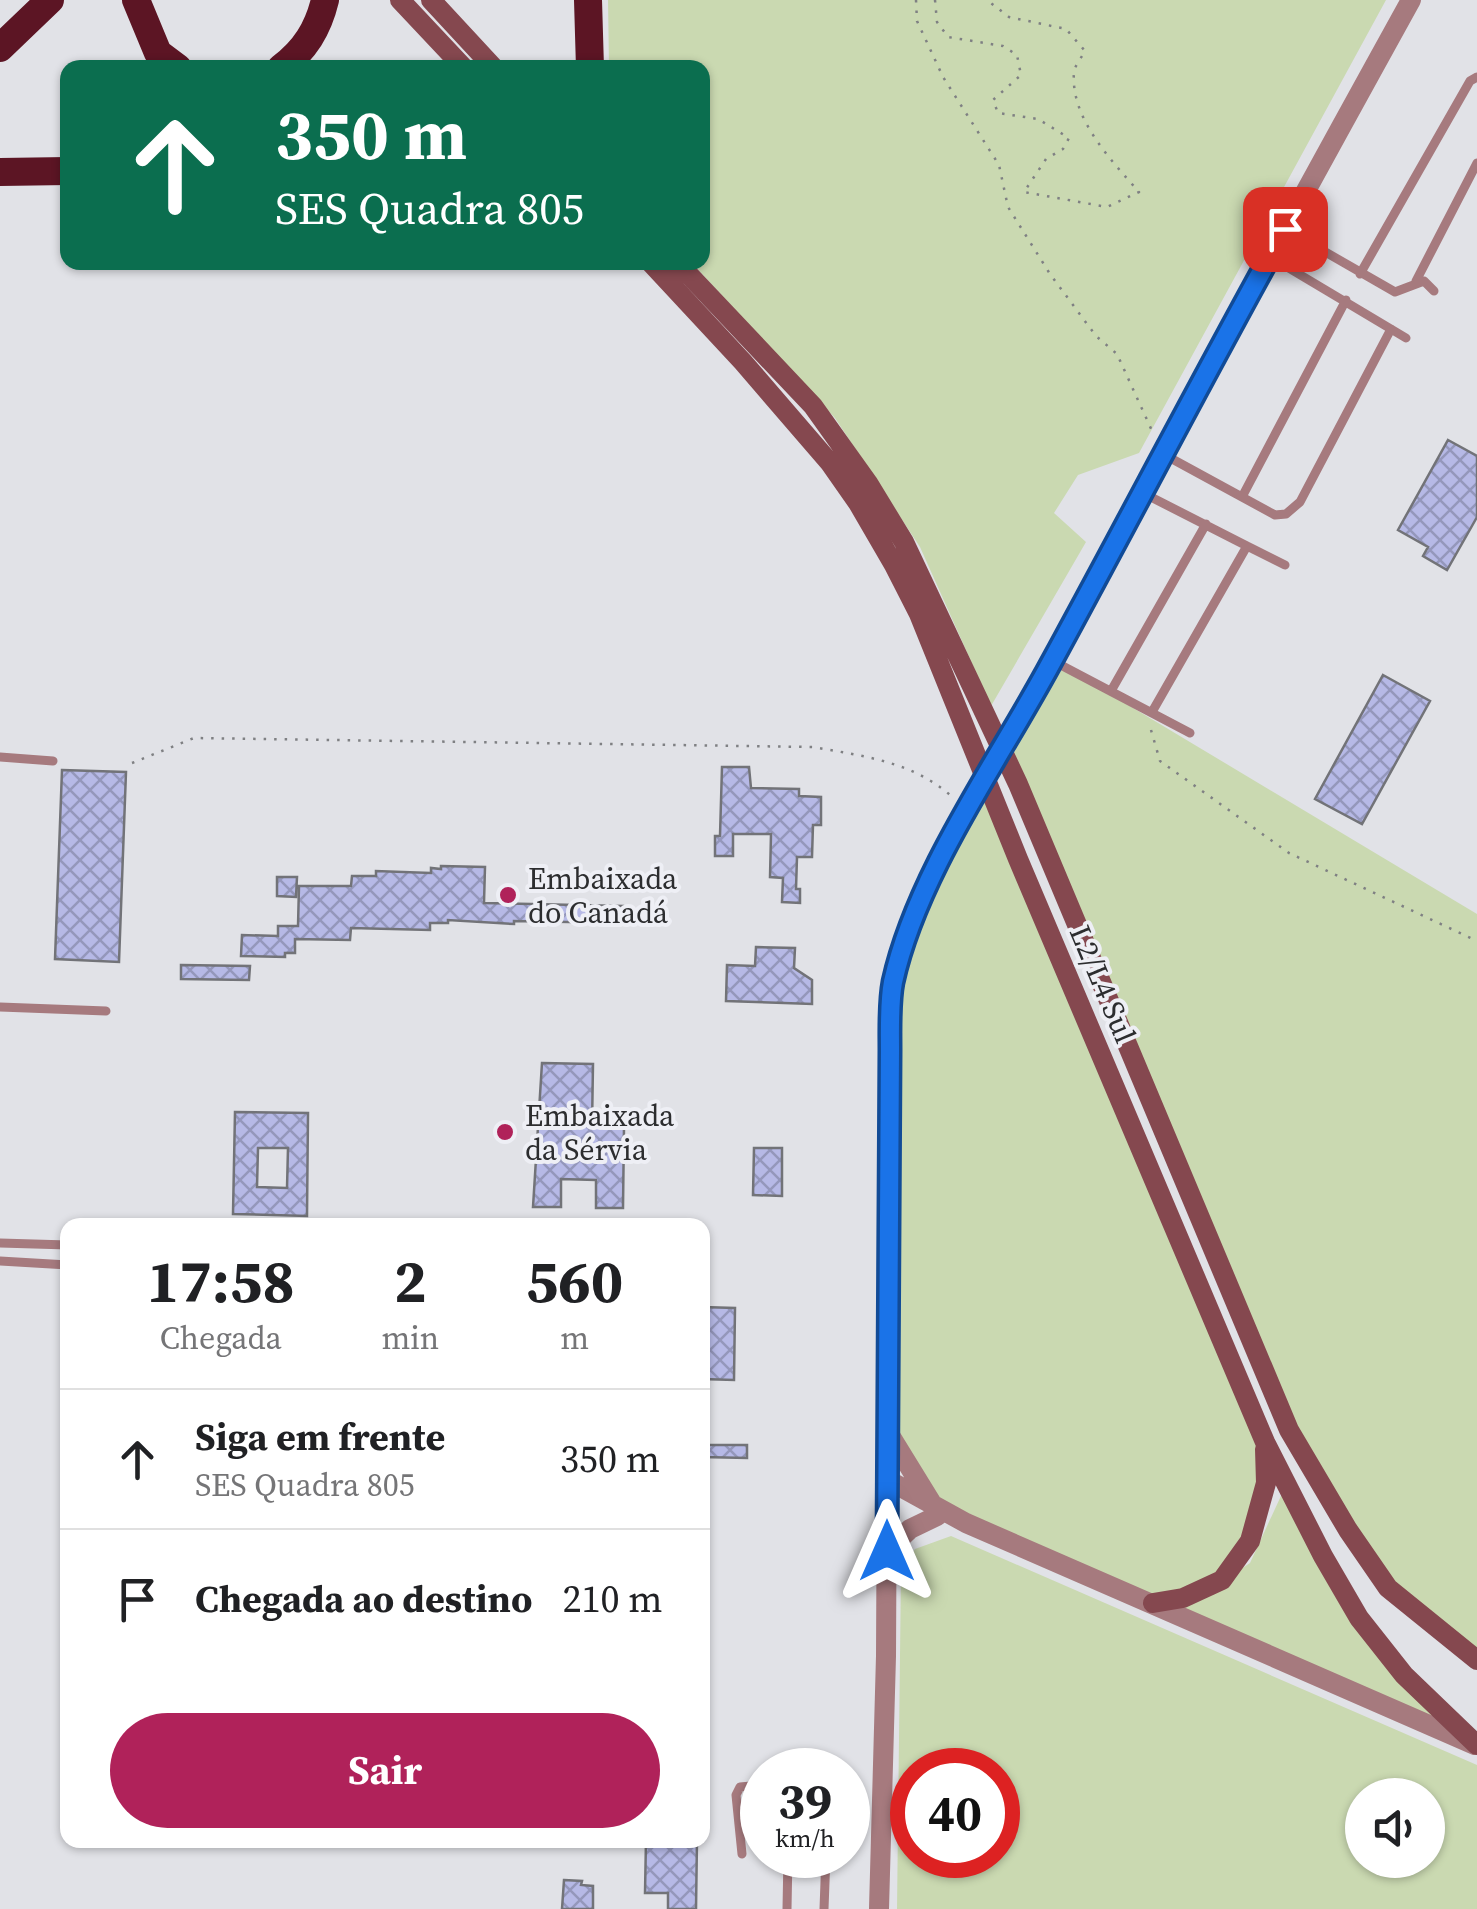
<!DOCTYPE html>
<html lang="pt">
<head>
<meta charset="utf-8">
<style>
	:root { --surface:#fff; --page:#f6f6f6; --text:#202124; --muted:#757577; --line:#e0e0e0; --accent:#b0225a }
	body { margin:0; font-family:"Source Serif 4",serif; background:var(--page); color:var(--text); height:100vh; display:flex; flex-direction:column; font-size:38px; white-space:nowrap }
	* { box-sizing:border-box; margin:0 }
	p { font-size:32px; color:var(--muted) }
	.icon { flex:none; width:55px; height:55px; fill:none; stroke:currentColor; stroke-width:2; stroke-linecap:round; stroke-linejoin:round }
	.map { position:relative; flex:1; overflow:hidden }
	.panel { position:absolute; left:60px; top:1218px; width:650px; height:630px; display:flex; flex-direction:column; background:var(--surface); border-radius:20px; box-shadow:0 2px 8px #0004 }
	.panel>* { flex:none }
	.top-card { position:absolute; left:60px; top:60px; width:650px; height:210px; border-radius:20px; box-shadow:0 2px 8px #0004; background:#0b6e4f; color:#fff; overflow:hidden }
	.buttons { position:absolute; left:1345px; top:1778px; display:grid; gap:20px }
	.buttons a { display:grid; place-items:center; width:100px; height:100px; border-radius:50%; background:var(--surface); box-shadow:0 2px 8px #0004; font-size:50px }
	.speed { position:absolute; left:740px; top:1748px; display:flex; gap:20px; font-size:50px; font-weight:700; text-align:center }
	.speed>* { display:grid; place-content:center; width:130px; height:130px; border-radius:50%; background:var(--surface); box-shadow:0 2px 8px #0004; line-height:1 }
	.speed small { font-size:25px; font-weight:400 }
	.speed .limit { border:15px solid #d22; background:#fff; color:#111 }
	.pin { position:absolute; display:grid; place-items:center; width:85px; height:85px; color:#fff; margin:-42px; border-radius:20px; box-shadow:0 5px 15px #0006 }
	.me { position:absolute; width:110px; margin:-55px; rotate:0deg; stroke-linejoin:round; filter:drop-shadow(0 0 8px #0008) }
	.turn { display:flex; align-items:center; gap:35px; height:210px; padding:0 50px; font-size:45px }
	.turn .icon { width:130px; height:130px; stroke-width:2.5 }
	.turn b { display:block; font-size:70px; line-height:85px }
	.eta { display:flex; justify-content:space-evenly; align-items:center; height:170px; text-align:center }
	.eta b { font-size:60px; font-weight:700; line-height:70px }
	.primary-button { display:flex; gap:20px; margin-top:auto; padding:20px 50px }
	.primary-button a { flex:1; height:115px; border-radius:60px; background:var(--accent); color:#fff; font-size:40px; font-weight:700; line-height:115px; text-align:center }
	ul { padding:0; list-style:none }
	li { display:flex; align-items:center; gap:30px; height:140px; padding:0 50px; border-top:2px solid var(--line) }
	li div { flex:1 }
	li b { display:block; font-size:38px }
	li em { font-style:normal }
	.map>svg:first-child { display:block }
	.grass { fill:#cad9b1; fill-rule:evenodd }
	.building { fill:url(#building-cross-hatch); stroke:#727378; stroke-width:2.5; fill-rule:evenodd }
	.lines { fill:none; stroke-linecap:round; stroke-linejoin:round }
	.path { stroke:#7f8083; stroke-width:2.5; stroke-dasharray:2.5 8; stroke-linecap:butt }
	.service { stroke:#a67a7e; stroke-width:9 }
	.tertiary { stroke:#a67a7e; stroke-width:20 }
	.secondary { stroke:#85484f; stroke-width:20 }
	.trunk { stroke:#5c1524; stroke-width:28 }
	.route-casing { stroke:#114b97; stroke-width:25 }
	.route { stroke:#1a73e8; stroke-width:18 }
	.poi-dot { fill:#b0225a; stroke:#eeeff5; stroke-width:4 }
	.labels { text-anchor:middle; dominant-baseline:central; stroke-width:8; stroke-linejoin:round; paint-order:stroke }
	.poi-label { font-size:30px; fill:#2c2d2f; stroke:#eeeff5; text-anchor:start }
	.street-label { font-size:30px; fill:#2c2d2f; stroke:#eeeff5 }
</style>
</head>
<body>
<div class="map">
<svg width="1477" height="1909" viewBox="0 0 1477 1909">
	<defs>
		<pattern id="building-cross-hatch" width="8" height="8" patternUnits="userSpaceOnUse" patternTransform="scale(2.5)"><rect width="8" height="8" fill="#b6b9e6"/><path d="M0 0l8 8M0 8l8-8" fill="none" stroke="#9497bb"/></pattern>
	</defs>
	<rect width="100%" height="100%" fill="#e1e2e7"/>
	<path class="grass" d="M608,0H1386L1139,453L1078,475L1054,513L1086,542L991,706L920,547L835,418L692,263L702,262V68L609,67Z
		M1053,660L1477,914V1660L1388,1588L1289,1430L1005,755Z
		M991,793L1265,1442L1266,1483L1224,1580L1250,1563L1286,1485L1359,1618L1477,1745L933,1505L888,1431L893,984L967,808Z
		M951,1536L1477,1765V1909H897L901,1571L915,1549ZM998,1770V1855H912V1770ZM1428,1795V1860H1362V1795Z"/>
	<path class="building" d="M1448,440L1477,456V517L1447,570L1423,556L1428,547L1398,530Z
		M1383,675L1430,701L1362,824L1315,799Z
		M722,767H749L751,788L799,789V796L821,797V825H813L812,857H797L796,889H800V903L782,902L783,878L770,877L771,834H733V856H715V836H720Z
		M62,770L126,772L119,962L55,959Z
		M441,866L485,867L484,903L623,906V923L514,921V924L448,920V923H430V930L351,928L350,940L295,939V953H285V957L241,956L242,935L278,936V926H298L299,886H351L352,876H376V871L431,873V868L441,869Z
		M277,877H297L296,897L277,896Z
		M756,947L795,948L794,968L812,980V1004L726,1001L727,965L755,966Z
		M181,965L250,966L249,980L181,979Z
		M542,1063L593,1064L592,1127H624L623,1208H596V1180L561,1179V1207H533Z
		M235,1112L308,1113L307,1216L233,1214ZM258,1148H288L287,1188L257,1187Z
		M754,1148H782V1196L753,1195Z
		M702,1307L735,1308L734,1380L702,1379Z
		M702,1445H747V1458L702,1457Z
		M646,1840H697L696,1909H668V1893H645Z
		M564,1880L582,1881L581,1885L593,1886V1909H562Z"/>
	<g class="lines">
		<path class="path" d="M916,0L917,21L943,77L999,165L1008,207L1050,274L1096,336L1117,354L1153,433
			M935,0L937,22L948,37L1003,46L1017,55L1021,75L993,100L998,113L1038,119L1069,138L1063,149L1046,159L1024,192L1107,207L1139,192C1111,160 1070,118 1074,72C1075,65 1082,57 1085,51L1066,29L1009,17L987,0
			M1151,730L1160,761L1289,853L1477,941
			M132,763L194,738L813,747C862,756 911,761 950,795"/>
		<path class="service" d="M1287,230L1395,292L1424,281L1434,291
			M1272,258L1406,338
			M1360,274L1470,81L1477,77
			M1416,281L1477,163
			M1163,454L1275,515L1286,514L1300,502L1391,329
			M1143,493L1247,546L1152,712
			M1242,497L1346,300
			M1247,546L1285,565
			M1055,662L1190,733
			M1111,691L1206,524
			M0,757L53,761
			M0,1007L106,1011
			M0,1243L68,1245
			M0,1261L68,1265
			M742,1854L736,1795L740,1787L762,1785
			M787,1909L788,1855
			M824,1909L826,1855"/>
		<path class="tertiary" d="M891,1437L931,1502
			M888,1480L966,1523L1475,1745
			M887,1551L910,1529L937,1516
			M879,1909L886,1656L889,1050C890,1028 889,1003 893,982C917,871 1001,758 1054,658C1171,437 1290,219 1411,0"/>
		<path class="secondary" d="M400,0L464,68
			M431,0L494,68
			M650,262L743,362L830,463L858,503L894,565L919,614L1018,859L1265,1442L1323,1556L1359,1618L1404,1675L1477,1745
			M677,262L813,406L868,483L904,542L1018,784L1289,1430L1348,1530L1388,1588L1477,1660
			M1153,1603L1183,1598L1222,1580L1250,1541L1266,1483L1265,1449"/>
		<path class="trunk" d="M136,0L158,53L178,68
			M588,0L590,68
			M0,48L50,0
			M281,68C305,50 318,29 325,0
			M0,172L68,171"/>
	</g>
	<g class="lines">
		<defs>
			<path id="route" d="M887,1551L890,1050C890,1028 889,1003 893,982C917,873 999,760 1051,663C1130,518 1205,373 1285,229"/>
		</defs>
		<use href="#route" class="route-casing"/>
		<use href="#route" class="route"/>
	</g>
	<g class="poi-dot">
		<circle cx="508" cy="895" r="10"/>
		<circle cx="505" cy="1132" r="10"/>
	</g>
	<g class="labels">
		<g class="poi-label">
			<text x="528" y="878">Embaixada<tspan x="528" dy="34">do Canadá</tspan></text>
			<text x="525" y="1115">Embaixada<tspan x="525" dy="34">da Sérvia</tspan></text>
		</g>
		<g class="street-label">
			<text transform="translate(1103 984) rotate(67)">L2/L4 Sul</text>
		</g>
	</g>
</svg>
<div class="buttons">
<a><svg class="icon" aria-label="sound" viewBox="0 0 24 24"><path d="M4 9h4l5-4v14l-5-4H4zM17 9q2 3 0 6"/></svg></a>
</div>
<div class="speed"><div>39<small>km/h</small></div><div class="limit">40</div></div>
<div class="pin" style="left:1285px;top:229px;background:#d93025"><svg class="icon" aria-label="arrive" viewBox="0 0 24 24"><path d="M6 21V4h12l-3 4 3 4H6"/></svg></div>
<svg class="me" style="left:887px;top:1551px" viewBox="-20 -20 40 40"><path d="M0-17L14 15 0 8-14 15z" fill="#1a73e8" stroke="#fff" stroke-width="4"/></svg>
<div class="top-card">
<div class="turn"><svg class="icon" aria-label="ahead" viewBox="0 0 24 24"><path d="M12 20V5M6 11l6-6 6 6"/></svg><div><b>350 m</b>SES Quadra 805</div></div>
</div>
<section class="panel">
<div class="eta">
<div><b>17:58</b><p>Chegada</p></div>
<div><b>2</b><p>min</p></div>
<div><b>560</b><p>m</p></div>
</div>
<ul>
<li><svg class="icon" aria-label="ahead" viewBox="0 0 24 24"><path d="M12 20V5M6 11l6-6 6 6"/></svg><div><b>Siga em frente</b><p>SES Quadra 805</p></div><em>350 m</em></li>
<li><svg class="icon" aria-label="arrive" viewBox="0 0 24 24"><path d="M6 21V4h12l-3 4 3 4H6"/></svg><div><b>Chegada ao destino</b></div><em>210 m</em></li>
</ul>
<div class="primary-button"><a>Sair</a></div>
</section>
</div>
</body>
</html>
